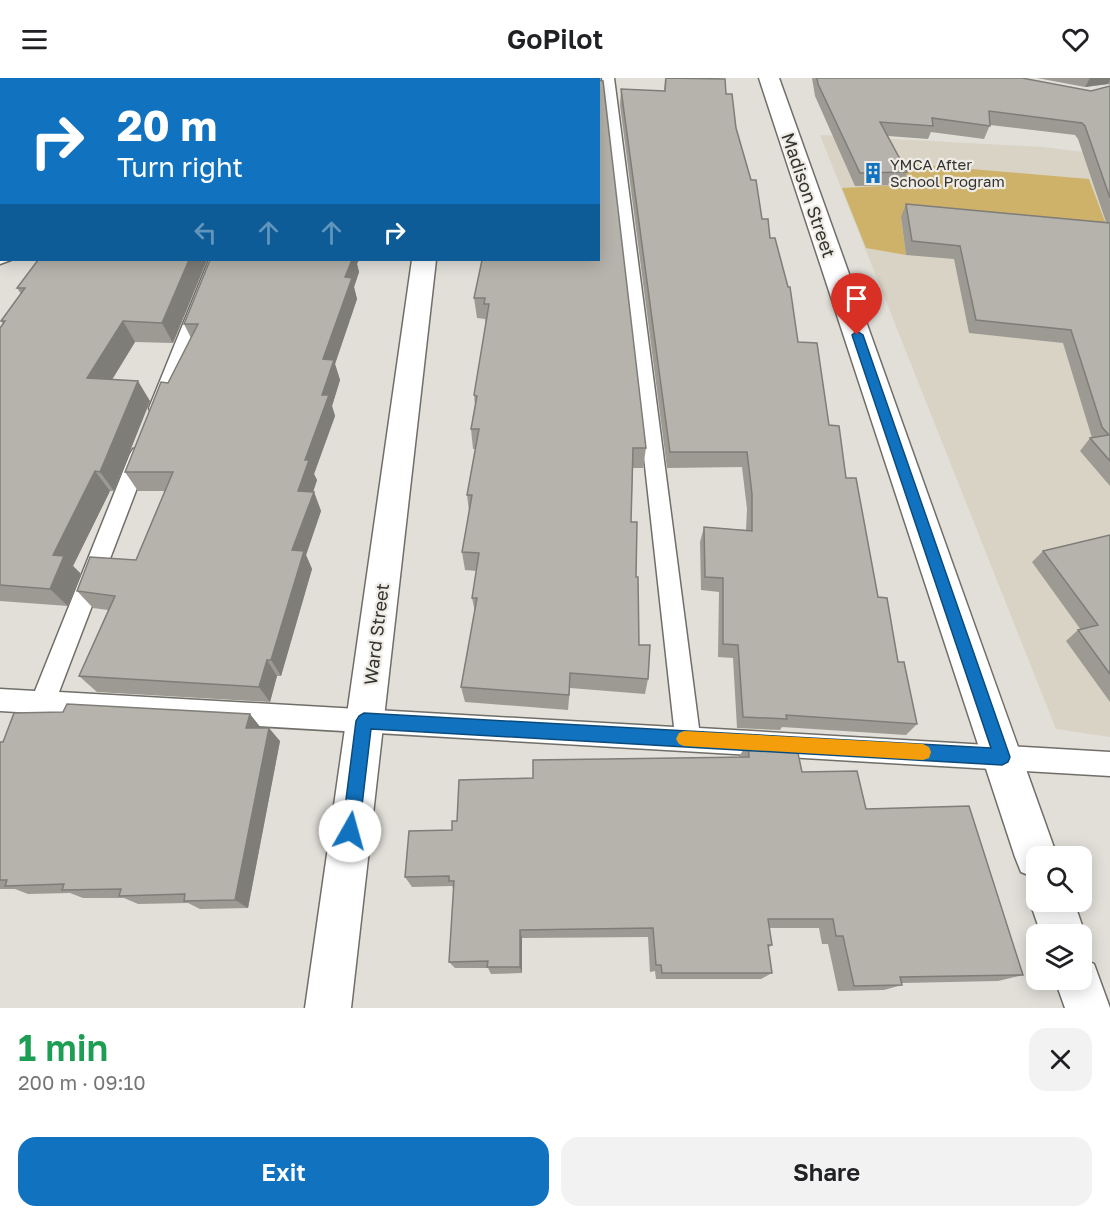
<!DOCTYPE html>
<html lang="en">
<head>
<meta charset="utf-8">
<style>
	:root { --surface:#fff; --page:#f2f2f2; --text:#202124; --muted:#757577; --accent:#1173bf }
	body { margin:0; font-family:"Golos Text",sans-serif; background:var(--page); color:var(--text); height:100vh; display:flex; flex-direction:column; font-size:22px; white-space:nowrap }
	* { box-sizing:border-box; margin:0 }
	p { font-size:20px; color:var(--muted) }
	.icon { flex:none; width:33px; height:33px; fill:none; stroke:currentColor; stroke-width:2; stroke-linecap:round; stroke-linejoin:round }
	.map { position:relative; height:930px; overflow:hidden }
	.panel { display:flex; flex-direction:column; background:var(--surface); flex:1 }
	.panel>* { flex:none }
	.banner { position:absolute; left:0px; top:0px; width:600px; height:183px; box-shadow:0 3px 15px #0003; background:#1173bf; color:#fff; overflow:hidden }
	.buttons { position:absolute; left:1026px; top:768px; display:grid; gap:12px }
	.buttons a { display:grid; place-items:center; width:66px; height:66px; border-radius:12px; background:var(--surface); box-shadow:0 3px 15px #0003; font-size:30px }
	.pin { position:absolute; display:grid; place-items:center; width:51px; height:51px; color:#fff; margin:-62px -26px; border-radius:50% 50% 50% 0; rotate:-45deg; box-shadow:0 0 6px #0007 }
	.pin .icon { rotate:45deg }
	.me { position:absolute; width:66px; margin:-33px; rotate:7deg; stroke-linejoin:round; filter:drop-shadow(0 0 4px #0008) }
	.turn { display:flex; align-items:center; gap:21px; height:126px; padding:0 18px; font-size:27px }
	.turn .icon { width:78px; height:78px; stroke-width:2.5 }
	.turn b { display:block; font-size:42px; line-height:51px }
	.lanes { display:flex; align-items:center; height:57px; padding:0 18px; background:#0003; justify-content:center; gap:30px; direction:ltr }
	.lanes .off { opacity:.35 }
	.round { display:grid; place-items:center; flex:none; width:63px; height:63px; border-radius:18px; background:var(--page) }
	.head { display:flex; align-items:center; justify-content:space-between; height:102px; padding:0 18px }
	h1 { font-size:36px; font-weight:600; line-height:45px; color:#1e9e55 }
	.cta { display:flex; gap:12px; margin-top:auto; padding:12px 18px }
	.cta a { flex:1; height:69px; border-radius:18px; background:var(--accent); color:#fff; font-size:24px; font-weight:600; line-height:69px; text-align:center }
	.cta a+a { background:var(--page); color:var(--text) }
	header { display:flex; justify-content:space-between; align-items:center; height:78px; padding:0 18px; background:var(--surface); font-size:27px; font-weight:600 }
	.map>svg:first-child { display:block }
	.built { fill:#d8d3c5 }
	.green { fill:#ceb269 }
	.lines { fill:none; stroke-linecap:round; stroke-linejoin:round }
	.service-casing { stroke:#706e68; stroke-width:3 }
	.minor-casing { stroke:#706e68; stroke-width:3 }
	.service { fill:#fff; fill-rule:evenodd }
	.minor { fill:#fff; fill-rule:evenodd }
	.wall { fill:#9d9a94 }
	.shaded-wall { fill:#7f7d78 }
	.building { fill:#b6b3ac; stroke:#7f7d78; stroke-width:1.5 }
	.route { fill:#1173bf; stroke:#0b4b7c; stroke-width:1.5 }
	.slow { fill:#f59e0b }
	.labels { text-anchor:middle; dominant-baseline:central; stroke-width:4.5; stroke-linejoin:round; paint-order:stroke }
	.far-poi-label { font-size:15px; fill:#343330; stroke:#efece5; text-anchor:start }
	.street-label { font-size:18px; fill:#343330; stroke:#efece5 }
</style>
</head>
<body>
<header><svg class="icon" aria-label="menu" viewBox="0 0 24 24"><path d="M4 6h16M4 12h16M4 18h16"/></svg>GoPilot<svg class="icon" aria-label="heart" viewBox="0 0 24 24"><path d="M12 20l-8-8c-3-5 5-10 8-4 3-6 11-1 8 4z"/></svg></header>
<div class="map">
<svg width="1110" height="930" viewBox="0 0 1110 930">
	<rect width="100%" height="100%" fill="#e1dfd8"/>
	<path class="built" d="M820,57L1042,69L1110,77V659L1056,651Z"/>
	<path class="green" d="M890,84L1089,101L1110,157L901,140L906,177L866,170L842,110L902,107Z"/>
	<g class="lines">
		<defs>
			<path id="service" d="M602,0H614L699,650L1110,674V698L0,633V611L35,613L130,376L133,371L140,369L147,371L150,376L59,614L674,649Z
				M209,182H225L167,330L165,335L158,337L151,335L149,330Z"/>
			<path id="minor" d="M105,0H125L105,2Z
				M438,0H458V2H438Z
				M759,0H779L1057,778H1036V800L1021,794L1015,779Z
				M0,170L2,182H11L0,186Z
				M412,182H436L351,930H305Z
				M1036,809V824H1074L1085,856L1082,865V856H1041L1030,824Z
				M1082,880L1094,886L1110,930H1065L1055,902H1082Z"/>
		</defs>
		<use href="#service" class="service-casing"/>
		<use href="#minor" class="minor-casing"/>
		<use href="#service" class="service"/>
		<use href="#minor" class="minor"/>
	</g>
	<path class="wall" d="M665,0L726,16L762,141L770,160L798,264L829,347L846,400L878,519L917,646L906,657L782,649L780,652L737,650L733,580L718,579L719,514L701,512L700,464L704,449L746,452L747,431L742,389L667,390L620,27L621,11L664,13Z
		M812,0H1022L1091,13L1110,8V408L1080,373L1090,360H1092L1063,265L969,255L954,181L906,177L901,139L906,126L1106,144L1078,61L1075,57L990,47L984,61L931,54L928,61L888,58L907,94L902,107L855,108L815,18Z
		M1037,0H1110V7L1108,6L1085,9Z
		M38,182H207L173,265L135,264L112,302L150,323L114,413H110L73,488L81,496L68,528L0,523V250L3,246L1,243L21,216L17,210Z
		M482,182L646,370L643,390H633L631,444L636,499L639,567L648,601L645,616L570,610L568,632L465,624L461,609L475,534L472,520L477,493L465,492L462,474L469,433L467,417L476,371H473L471,351L475,327L474,317L486,246L485,241L477,240L474,220Z
		M357,186L359,194L354,209L357,221L335,286L340,302L332,328L335,338L314,396L317,402L313,414H314L321,433L306,477L312,491L281,598H277L270,624L97,614L79,598L108,532L93,530L77,513L136,482L165,413H138L125,394L191,260L184,246Z
		M1110,457V624L1066,563L1078,552H1081L1032,484L1043,473Z
		M261,650L280,663L248,830L200,831L188,825L138,826L124,820H83L70,815L28,816L15,811H0V664Z
		M748,663L866,731L1023,897L998,903L902,905V907L884,912L838,913L828,866H822L819,850H769L772,867L768,870L772,895L761,901H656L655,893L650,894L648,859L522,860V895L491,896L488,890H455L449,884L454,812L452,808L412,809L405,799L452,752L457,743L533,700L739,679Z"/>
	<path class="shaded-wall" d="M27,0H54L53,2H26Z
		M1090,0H1110V2L1108,6L1085,9Z
		M2,31V69L0,71V33Z
		M189,182H207L173,265L162,245Z
		M351,182H359L357,186L359,194L354,209L357,221L335,286L340,302L332,328L335,338L314,396L317,402L307,432L298,413L305,382L322,317L323,281L345,199Z
		M123,243L135,264L100,321L87,300Z
		M138,303L150,323L114,413L100,394Z
		M95,393L110,413L73,488L81,496L68,528L50,511L53,477Z
		M314,414L321,433L306,477L312,491L281,598L271,582L292,472Z
		M267,582L277,598L270,624L259,609Z
		M250,636L262,651L246,650Z
		M269,650L280,663L248,830L235,822Z
		M520,852L522,860V895L520,889Z"/>
	<path class="building" d="M0,0H27L26,2H2V31L0,33Z
		M149,0H399V2H148Z
		M503,0H592V2H503Z
		M666,0L725,1L726,16H732L736,50L751,102H756L762,141H768L770,160H775L788,209H790L798,264L817,265L829,347L839,348L846,400H856L878,519L887,520L898,584H904L917,646L786,637L787,641L743,639L738,567L723,566V500L705,499L704,449L752,453V416L747,374H670L621,11L665,13Z
		M817,0H1022L1091,13L1110,8V120L1085,48L1082,45L989,33L990,48L932,40L933,48L880,44L907,94L860,95L818,6Z
		M598,2L603,3L646,370H633L631,444H637L636,499H638L639,567H650L648,601L570,595L569,617L461,609L477,520H472L479,475L462,474L472,417H467L479,351H471L477,318L474,317L489,226H484L485,220H474L482,182H598Z
		M906,126L1110,145V383L1090,360L1109,357L1102,349L1071,252L976,242L960,168L912,163Z
		M38,182H189L162,245L123,243L87,300L138,303L100,394L95,393L53,477L64,478L50,511L0,507V250L5,243H1L25,210H17Z
		M210,182H352L345,199L352,200L323,281L334,282L322,317H329L305,382H309L298,413L314,414L292,472L304,473L271,582H267L259,609L79,598L115,518L77,513L90,479L136,482L173,394H125L161,304L168,305L198,246H184Z
		M1110,457V596L1078,552L1098,547L1043,473Z
		M67,626L250,636L246,650H269L235,822L184,823L185,816L119,818L121,811L62,812L64,806L5,808L7,802H0V664H3L14,635L63,634Z
		M748,663L796,666L802,694L857,693L866,731L969,728L1023,897L900,899L902,907L854,908L843,858H836L833,841H768L772,867H768L772,895H662L661,887H656L653,850L520,852V889H487L488,883L449,884L454,803H449V798L405,799L409,753L452,752V743H457L459,702L533,700V682L749,679Z"/>
	<path class="route" d="M857,253L863,257L1010,679L1008,684L1002,687L371,651L359,753L356,759L350,762L344,759L342,753L356,643L359,638L364,635L991,670L852,257Z"/>
	<path class="slow" d="M684,653L923,666L929,669L931,674L929,680L923,682L684,668L679,666L676,661L679,655Z"/>
	<defs>
		<symbol id="building-bare" viewBox="-9 -9 18 18"><path d="M-4-6H4V6H1V3H-1V6H-4ZM-2.5-4.3h1.7v1.8h-1.7ZM.8-4.3h1.7v1.8H.8ZM-2.5-1h1.7V.8h-1.7ZM.8-1h1.7V.8H.8Z" fill="#1173bf" stroke="#efece5" stroke-width="2.5" paint-order="stroke"/></symbol>
	</defs>
	<g fill-rule="evenodd">
		<use href="#building-bare" x="858" y="80" width="30" height="30"/>
	</g>
	<g class="labels">
		<g class="far-poi-label">
			<text x="890" y="86">YMCA After<tspan x="890" dy="17">School Program</tspan></text>
		</g>
		<g class="street-label">
			<text transform="translate(809 117) rotate(71)">Madison Street</text>
			<text transform="translate(376 556) rotate(-83)">Ward Street</text>
		</g>
	</g>
</svg>
<div class="buttons">
<a><svg class="icon" aria-label="search" viewBox="0 0 24 24"><circle cx="10" cy="10" r="6"/><path d="M15 15l6 6"/></svg></a>
<a><svg class="icon" aria-label="layers" viewBox="0 0 24 24"><path d="M12 4l9 5-9 5-9-5zM3 14l9 5 9-5"/></svg></a>
</div>
<div class="pin" style="left:857px;top:257px;background:#d93025"><svg class="icon" aria-label="arrive" viewBox="0 0 24 24"><path d="M6 21V4h12l-3 4 3 4H6"/></svg></div>
<svg class="me" style="left:350px;top:753px" viewBox="-20 -20 40 40"><circle r="19" fill="#fff"/><path d="M0-13L10 11 0 6-10 11z" fill="#1173bf"/></svg>
<div class="banner">
<div class="turn"><svg class="icon" aria-label="right" viewBox="0 0 24 24"><path d="M7 20v-9h11M14 6l5 5-5 5"/></svg><div><b>20 m</b>Turn right</div></div>
<div class="lanes"><svg class="icon off" aria-label="left" viewBox="0 0 24 24"><path d="M17 20v-9H6M10 6l-5 5 5 5"/></svg><svg class="icon off" aria-label="ahead" viewBox="0 0 24 24"><path d="M12 20V5M6 11l6-6 6 6"/></svg><svg class="icon off" aria-label="ahead" viewBox="0 0 24 24"><path d="M12 20V5M6 11l6-6 6 6"/></svg><svg class="icon" aria-label="right" viewBox="0 0 24 24"><path d="M7 20v-9h11M14 6l5 5-5 5"/></svg></div>
</div>
</div>
<section class="panel">
<div class="head"><div><h1>1 min</h1><p>200 m · 09:10</p></div><a class="round"><svg class="icon" aria-label="close" viewBox="0 0 24 24"><path d="M6 6l12 12M18 6L6 18"/></svg></a></div>
<div class="cta"><a>Exit</a><a>Share</a></div>
</section>
</body>
</html>
